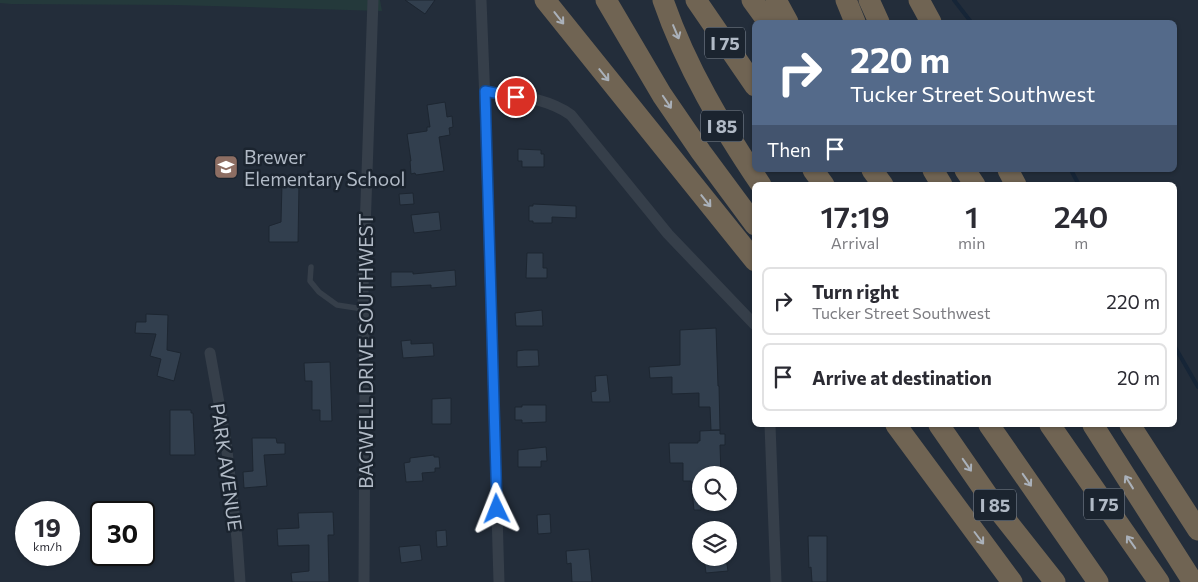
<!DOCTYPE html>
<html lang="en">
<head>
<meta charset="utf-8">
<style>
	:root { --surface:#fff; --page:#f7f7f7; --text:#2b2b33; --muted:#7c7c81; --line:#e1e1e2 }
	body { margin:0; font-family:Commissioner,sans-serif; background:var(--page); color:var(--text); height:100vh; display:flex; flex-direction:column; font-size:19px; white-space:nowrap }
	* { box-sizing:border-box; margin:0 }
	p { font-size:16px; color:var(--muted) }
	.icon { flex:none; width:28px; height:28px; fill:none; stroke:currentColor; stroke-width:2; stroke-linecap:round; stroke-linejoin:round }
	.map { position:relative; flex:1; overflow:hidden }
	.sheet { position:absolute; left:752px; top:182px; width:425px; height:245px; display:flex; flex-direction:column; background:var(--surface); border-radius:8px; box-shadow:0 1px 4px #0004 }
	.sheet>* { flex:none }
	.banner { position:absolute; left:752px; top:20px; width:425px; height:152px; border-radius:8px; box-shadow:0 1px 4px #0004; background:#546a8a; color:#fff; overflow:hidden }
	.fabs { position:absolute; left:692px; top:466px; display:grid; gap:10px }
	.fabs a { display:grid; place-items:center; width:45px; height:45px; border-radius:50%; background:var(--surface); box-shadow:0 1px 4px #0004; font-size:25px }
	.speed { position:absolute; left:15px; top:501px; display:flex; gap:10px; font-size:25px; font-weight:700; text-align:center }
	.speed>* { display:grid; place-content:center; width:65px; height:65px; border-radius:50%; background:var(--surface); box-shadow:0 1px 4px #0004; line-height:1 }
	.speed small { font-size:12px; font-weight:400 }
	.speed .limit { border:2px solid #111; border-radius:8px; background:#fff; color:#111 }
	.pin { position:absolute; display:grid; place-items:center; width:42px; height:42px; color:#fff; margin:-21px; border:2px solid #fff; border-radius:50%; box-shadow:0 1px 5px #0007 }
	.me { position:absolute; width:55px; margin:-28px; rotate:358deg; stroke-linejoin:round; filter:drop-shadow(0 0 4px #0008) }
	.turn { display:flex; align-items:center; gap:18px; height:105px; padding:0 15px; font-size:22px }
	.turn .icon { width:65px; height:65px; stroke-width:2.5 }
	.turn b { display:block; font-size:35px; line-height:42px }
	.then { display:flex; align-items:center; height:48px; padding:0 15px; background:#0003; gap:10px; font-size:19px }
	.eta { display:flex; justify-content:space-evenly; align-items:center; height:85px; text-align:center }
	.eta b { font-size:30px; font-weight:600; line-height:35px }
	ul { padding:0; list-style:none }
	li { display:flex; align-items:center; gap:15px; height:68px; margin:0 10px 8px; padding:0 5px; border:2px solid var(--line); border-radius:8px }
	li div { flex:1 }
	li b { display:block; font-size:19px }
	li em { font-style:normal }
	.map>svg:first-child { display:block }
	.green { fill:#24393b }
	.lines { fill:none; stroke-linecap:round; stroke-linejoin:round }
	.stream { stroke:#162537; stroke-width:4 }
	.building { fill:#323f4e; stroke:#1d2631 }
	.service { stroke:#363f4a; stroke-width:5.5 }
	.minor { stroke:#363f4a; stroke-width:11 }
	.motorway { stroke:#706453; stroke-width:21 }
	.oneway { stroke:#aab1ba }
	.route-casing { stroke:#114b97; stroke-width:12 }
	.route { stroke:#1a73e8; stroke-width:9 }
	.labels { text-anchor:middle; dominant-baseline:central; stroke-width:5; stroke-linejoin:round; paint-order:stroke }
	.shield { fill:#1b242f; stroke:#848d99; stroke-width:1 }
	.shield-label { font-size:18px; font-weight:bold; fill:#b1bac6 }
	.poi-label { font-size:19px; fill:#b1bac6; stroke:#1b242f; text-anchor:start }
	.street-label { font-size:19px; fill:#b1bac6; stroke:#1b242f }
</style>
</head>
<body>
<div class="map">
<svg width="1198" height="582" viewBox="0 0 1198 582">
	<rect width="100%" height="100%" fill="#232d3a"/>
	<path class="green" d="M0,0H380L382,11L175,5L11,4L0,3Z"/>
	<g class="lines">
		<path class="stream" d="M954,0L971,22
			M1071,170L1079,185
			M1175,347L1198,387"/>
	</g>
	<path class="building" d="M405,0H435L425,14Z
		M445,102L447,117L452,116L453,127L449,128L450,135L439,137L444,171L416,175L415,173L411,174L410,161H411L407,134L427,131V127H430L427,105Z
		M518,149L541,150V154H544V167H522V161H518Z
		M282,184H299L298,242H269V226L281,222Z
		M413,193L414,204L400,205L399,194Z
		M533,204L576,206V218L552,217V223H533V221H529V206H533Z
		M439,212L441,230L414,233L411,215Z
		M527,253H543V268H547V278H526Z
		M455,270L456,286L431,288V285L391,287V272H413V274Z
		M542,310L543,326H516L515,313Z
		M146,314L168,315L167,350L181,353L174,381L157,376L161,359L150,356L156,334L135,333L136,322H146Z
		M716,328L718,386H719L720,430H711L710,407H699V393L672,394V377L650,378L649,367L680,365V330Z
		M411,340V344L433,343L434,356L403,358L401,341Z
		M524,350H538L539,366L517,367V351Z
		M330,362L332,421H320V410H312V381H305L304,363Z
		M607,375L610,402H592L591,392L596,391L595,376Z
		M451,398V424H432V399Z
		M522,405H546V422L522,423V420H515V407H522Z
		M170,410H191V413H193L195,455H170Z
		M720,430V434H725V445H720L721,475H701V510H694L691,481H683V463H670L669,443H698V441H700V431Z
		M252,438H276L277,443H285V454L264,455L267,486L244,488L243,472L253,471Z
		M546,447L547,461H541V467H518V450Z
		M434,455V457H439L440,468H435V472L422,473L423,481L406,482L404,463L410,462V458Z
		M333,512L334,535H328L329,582H292L291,573L309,571V545L278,546L277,529L299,528L298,513Z
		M550,514L551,533L538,534L537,515Z
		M446,530L447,546L437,547L436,531Z
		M808,536H827V582H812L811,567L809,568Z
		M420,545L422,560L401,563L399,547Z
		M589,549L592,582H572L571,563L567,564L566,551Z
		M704,558H726L728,571L706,573Z"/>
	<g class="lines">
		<path class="service" d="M311,267L310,281L319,292L337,305L363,309"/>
		<path class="minor" d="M481,0L485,102L499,582
			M485,91C514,96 546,97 571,115L668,234L755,325
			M210,353L226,442L237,539L240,582
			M770,425L776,582
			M364,582L365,386L363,288L373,0"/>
		<path class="motorway" d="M545,0L755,261
			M606,0L662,95L701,152L755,225
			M663,0C686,67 722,127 761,185
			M696,0L755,86
			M752,0L768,22
			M776,0L788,22
			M846,0L855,22
			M869,0L879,22
			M919,0L931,22
			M813,170L824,185
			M872,170L883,185
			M933,170L942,185
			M965,170L975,185
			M1008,170L1016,185
			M896,425L1012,582
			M939,425L995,506L1055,582
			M989,425L1098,582
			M1050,425L1159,582
			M1093,425L1193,582
			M1130,425L1198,530"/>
	</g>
	<defs><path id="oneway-shaft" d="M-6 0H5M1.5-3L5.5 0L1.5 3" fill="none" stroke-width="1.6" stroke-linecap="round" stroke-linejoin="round" transform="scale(1.25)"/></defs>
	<g class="oneway">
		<use href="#oneway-shaft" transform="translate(559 18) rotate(52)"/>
		<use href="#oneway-shaft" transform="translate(676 32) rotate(67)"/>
		<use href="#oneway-shaft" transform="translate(604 75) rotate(51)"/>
		<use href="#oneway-shaft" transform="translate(667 102) rotate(56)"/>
		<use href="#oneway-shaft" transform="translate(706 201) rotate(51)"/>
		<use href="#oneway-shaft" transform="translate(967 465) rotate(55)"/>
		<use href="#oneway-shaft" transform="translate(1027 480) rotate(55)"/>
		<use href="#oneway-shaft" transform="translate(1129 482) rotate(-122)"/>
		<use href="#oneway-shaft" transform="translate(979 538) rotate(53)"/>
		<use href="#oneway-shaft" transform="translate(1131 542) rotate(-125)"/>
	</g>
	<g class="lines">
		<defs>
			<path id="route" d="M497,509L485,91L516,97"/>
		</defs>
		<use href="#route" class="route-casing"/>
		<use href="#route" class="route"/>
	</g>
	<defs>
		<symbol id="school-square" viewBox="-11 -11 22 22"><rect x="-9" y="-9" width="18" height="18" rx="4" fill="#8d6e63" stroke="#1b242f"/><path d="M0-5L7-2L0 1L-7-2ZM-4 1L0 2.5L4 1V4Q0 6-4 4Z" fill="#fff"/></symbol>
	</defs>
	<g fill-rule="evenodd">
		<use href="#school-square" x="212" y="153" width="28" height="28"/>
	</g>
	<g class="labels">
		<g class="shield">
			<rect x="705" y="27.5" width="40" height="31" rx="4"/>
			<rect x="701" y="110.5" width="42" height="31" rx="4"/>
			<rect x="1084" y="488.5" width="40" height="31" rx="4"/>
			<rect x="974" y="489.5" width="42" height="31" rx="4"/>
		</g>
		<g class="shield-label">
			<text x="725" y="43">I 75</text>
			<text x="722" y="126">I 85</text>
			<text x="1104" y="504">I 75</text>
			<text x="995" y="505">I 85</text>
		</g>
		<g class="poi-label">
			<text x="244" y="156">Brewer<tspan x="244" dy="22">Elementary School</tspan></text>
		</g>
		<g class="street-label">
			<text transform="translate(365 351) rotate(-90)">BAGWELL DRIVE SOUTHWEST</text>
			<text transform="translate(227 467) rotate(82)">PARK AVENUE</text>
		</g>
	</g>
</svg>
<div class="fabs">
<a><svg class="icon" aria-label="search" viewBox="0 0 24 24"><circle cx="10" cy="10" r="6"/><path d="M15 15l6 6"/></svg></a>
<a><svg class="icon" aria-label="layers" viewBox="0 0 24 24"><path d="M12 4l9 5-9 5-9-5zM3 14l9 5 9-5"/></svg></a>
</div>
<div class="speed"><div>19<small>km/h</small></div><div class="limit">30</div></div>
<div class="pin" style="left:516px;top:97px;background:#d93025"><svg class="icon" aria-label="arrive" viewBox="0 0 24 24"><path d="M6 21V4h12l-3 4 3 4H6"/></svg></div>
<svg class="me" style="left:497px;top:509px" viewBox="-20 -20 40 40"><path d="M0-17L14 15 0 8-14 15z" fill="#1a73e8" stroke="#fff" stroke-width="4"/></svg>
<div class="banner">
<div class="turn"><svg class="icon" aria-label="right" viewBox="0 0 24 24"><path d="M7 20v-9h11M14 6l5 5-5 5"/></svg><div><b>220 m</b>Tucker Street Southwest</div></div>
<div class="then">Then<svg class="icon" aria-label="arrive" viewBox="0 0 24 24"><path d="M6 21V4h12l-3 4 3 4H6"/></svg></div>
</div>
<section class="sheet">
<div class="eta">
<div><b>17:19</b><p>Arrival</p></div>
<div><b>1</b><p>min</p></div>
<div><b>240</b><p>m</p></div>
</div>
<ul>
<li><svg class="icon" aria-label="right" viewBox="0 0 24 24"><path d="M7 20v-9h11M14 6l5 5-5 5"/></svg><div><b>Turn right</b><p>Tucker Street Southwest</p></div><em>220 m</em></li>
<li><svg class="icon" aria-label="arrive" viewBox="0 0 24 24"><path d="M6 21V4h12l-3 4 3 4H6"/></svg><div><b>Arrive at destination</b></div><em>20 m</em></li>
</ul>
</section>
</div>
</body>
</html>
